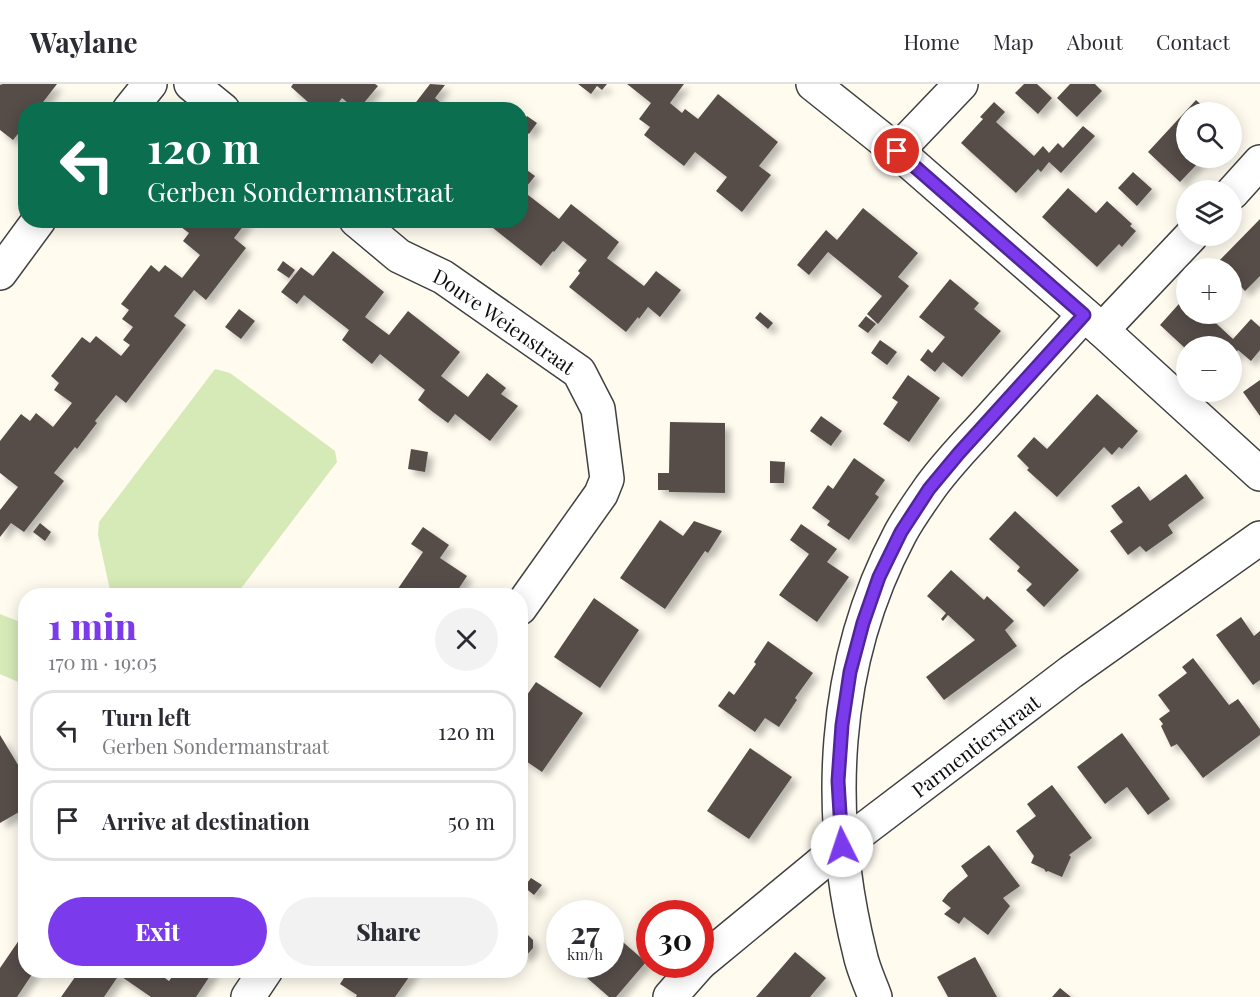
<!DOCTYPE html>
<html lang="en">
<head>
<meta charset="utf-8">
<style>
	:root { --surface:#fff; --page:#f2f2f3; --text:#2b2b33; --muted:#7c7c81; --line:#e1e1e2; --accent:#7c3aed }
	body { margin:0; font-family:"Playfair Display",serif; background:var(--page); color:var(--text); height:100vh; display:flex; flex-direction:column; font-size:22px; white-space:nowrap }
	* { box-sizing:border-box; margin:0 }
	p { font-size:20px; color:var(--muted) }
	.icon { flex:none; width:33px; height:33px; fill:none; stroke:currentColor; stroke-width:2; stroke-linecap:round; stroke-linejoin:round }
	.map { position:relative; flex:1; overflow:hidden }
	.side { position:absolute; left:18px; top:504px; width:510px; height:390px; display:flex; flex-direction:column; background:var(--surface); border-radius:24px; box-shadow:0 3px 15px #0003 }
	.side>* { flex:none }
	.guide { position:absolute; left:18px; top:18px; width:510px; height:126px; border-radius:24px; box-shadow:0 3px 15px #0003; background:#0b6e4f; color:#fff; overflow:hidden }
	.buttons { position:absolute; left:1176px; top:18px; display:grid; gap:12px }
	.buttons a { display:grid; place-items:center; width:66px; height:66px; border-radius:50%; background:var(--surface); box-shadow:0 3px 15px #0003; font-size:30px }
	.speed { position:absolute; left:546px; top:816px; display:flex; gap:12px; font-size:30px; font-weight:700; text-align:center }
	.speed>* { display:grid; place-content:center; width:78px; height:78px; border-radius:50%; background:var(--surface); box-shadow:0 3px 15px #0003; line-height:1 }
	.speed small { font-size:15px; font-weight:400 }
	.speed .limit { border:9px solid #d22; background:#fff; color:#111 }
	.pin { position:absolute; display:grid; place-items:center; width:51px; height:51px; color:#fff; margin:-26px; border:3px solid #fff; border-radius:50%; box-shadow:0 2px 6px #0007 }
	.me { position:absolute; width:66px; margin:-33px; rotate:356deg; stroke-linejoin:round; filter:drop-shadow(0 0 4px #0008) }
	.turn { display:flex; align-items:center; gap:21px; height:126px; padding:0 30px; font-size:27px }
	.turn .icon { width:78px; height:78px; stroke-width:2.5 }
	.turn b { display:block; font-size:42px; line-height:51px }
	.round { display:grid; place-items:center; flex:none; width:63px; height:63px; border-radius:32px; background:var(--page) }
	.headline { display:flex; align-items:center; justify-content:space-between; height:102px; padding:0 30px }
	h1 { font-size:36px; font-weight:800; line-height:45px; color:var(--accent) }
	.button { display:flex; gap:12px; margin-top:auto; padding:12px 30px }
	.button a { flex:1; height:69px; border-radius:36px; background:var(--accent); color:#fff; font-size:24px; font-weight:800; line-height:69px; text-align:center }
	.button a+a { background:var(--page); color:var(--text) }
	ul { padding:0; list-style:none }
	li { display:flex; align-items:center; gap:18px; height:81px; margin:0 12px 9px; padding:0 18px; border:3px solid var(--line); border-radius:24px }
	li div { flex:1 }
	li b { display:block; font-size:22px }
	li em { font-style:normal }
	header { display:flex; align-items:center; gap:36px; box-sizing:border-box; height:84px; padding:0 30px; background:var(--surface); border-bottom:2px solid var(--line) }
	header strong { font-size:28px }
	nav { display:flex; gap:33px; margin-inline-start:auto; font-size:21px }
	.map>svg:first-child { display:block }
	.green { fill:#d6eab8 }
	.building { fill:#574e4a; filter:url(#shadow) }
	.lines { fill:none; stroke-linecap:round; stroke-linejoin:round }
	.street-casing { stroke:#414141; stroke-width:36 }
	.street { stroke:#fff; stroke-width:33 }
	.route-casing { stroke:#51269a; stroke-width:15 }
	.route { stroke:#7c3aed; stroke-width:10 }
	.labels { text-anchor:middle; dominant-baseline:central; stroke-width:6; stroke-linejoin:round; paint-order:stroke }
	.street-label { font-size:20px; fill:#0e0e0e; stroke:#fff }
</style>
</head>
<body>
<header>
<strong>Waylane</strong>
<nav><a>Home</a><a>Map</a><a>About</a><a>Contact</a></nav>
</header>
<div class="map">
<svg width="1260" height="913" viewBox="0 0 1260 913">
	<defs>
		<filter id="shadow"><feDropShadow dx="5.5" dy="5.5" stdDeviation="3" flood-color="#0004"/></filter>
	</defs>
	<rect width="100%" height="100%" fill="#fffbef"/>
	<path class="green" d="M215,285L230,289L335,367L337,378L236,511H111L98,451L99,438Z
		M0,530L25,540V601L0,590Z"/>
	<path class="building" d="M0,0L1,1L2,0H57L37,26H26V40L13,56L0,46Z
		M293,0H375L378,2L358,26H356L342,14L333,26H317L291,3Z
		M430,0L445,1L435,14L450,26H410Z
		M578,0H607L602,6L597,2L591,10Z
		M627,0H684L670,19L682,29L685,25L698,35L718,10L778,58L759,82L771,91L742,128L716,107L727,93L695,68L684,82L644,51L650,43L639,35L651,19Z
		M1024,0H1037L1052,14L1038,30L1015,9Z
		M1070,0H1095L1102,7L1077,33L1057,14Z
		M1196,16L1209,28H1186V74H1203L1180,98L1148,68Z
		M994,18L1005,28L996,38L1034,72L1043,62L1049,69L1058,59L1063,64L1083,42L1095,52L1061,89L1049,78L1041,88L1038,85L1016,109L961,59L983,35L980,33Z
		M527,32L537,39L529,50L524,46V36Z
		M520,81L535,92L523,107L559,135L571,120L619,158L607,174L644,202L656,187L681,206L660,233L648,223L639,235L638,233L626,248L569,203L580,189L578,187L587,176L563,157L554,168L553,167L541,182L483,136H520Z
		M1133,88L1152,105L1137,122L1118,104Z
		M1068,104L1096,129L1107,117L1132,140L1130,142L1136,147L1122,163L1119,160L1097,183L1042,133Z
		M863,124L918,169L898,193L909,202L878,240L867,230L882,212L828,168L809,191L797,181L826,146L837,156Z
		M1260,135V192L1245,207L1232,193V184H1222L1217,179Z
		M186,136H248L234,154L246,164L206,216L194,206L174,232L186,241L126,319L116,311L95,337L97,339L77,365L75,363L54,389L64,397L24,448L11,439L0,453V426L18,403L0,389V357L21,330L30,337L36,329L53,343L72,319L54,306L59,299L51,292L82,253L90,259L96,252L121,272L130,261L123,256L133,243L122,235L129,226L121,220L151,181L159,188L165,181L182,194L200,171L183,157L189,149L181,143Z
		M333,167L384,208L365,233L389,251L408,227L460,268L441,292L468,313L487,289L506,304L501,310L518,322L490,357L455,330L448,339L433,328L418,316L425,306L380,270L372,280L342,256L349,246L304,211L297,220L281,208L301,183L313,192Z
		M283,177L295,186L289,194L277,186Z
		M950,195L979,219L974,225L1001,247L962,293L943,278L935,288L920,276L928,265L932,269L945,253L919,233Z
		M1186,212V230H1206L1233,255L1251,235L1260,243V266L1251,277L1238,266L1232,274V262H1186V265L1160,241Z
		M239,225L255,237L241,255L225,243Z
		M760,228L773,239L768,245L755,234Z
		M866,232L876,240L868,249L858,242Z
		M880,256L897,268L887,281L871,269Z
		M908,291L940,314L909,358L883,340L898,318L892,314Z
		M1260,296V332L1243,308Z
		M1097,310L1138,347L1122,365L1119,363L1112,371L1104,363L1057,413L1027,386L1029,384L1017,372L1034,353L1047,365Z
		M821,332L842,347L831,362L810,347Z
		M670,338L725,339V409L669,408V406H658V389H669Z
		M411,365L428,368L425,388L408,385Z
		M854,374L885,396L875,410L879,413L849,456L827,441L830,437L812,424L828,401L833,405Z
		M770,377L785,378L784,399H770Z
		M1186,390L1204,414L1168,441L1173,449L1146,468L1140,462L1128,471L1110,447L1123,438L1111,422L1139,402L1150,417Z
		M1015,427L1079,486L1044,523L1026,506L1032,500L1017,487L1020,483L989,455Z
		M660,436L683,452L694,437L722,447L708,469L705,467L665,525L620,494Z
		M40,439L51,448L45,457L33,448Z
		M801,440L837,465L827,478L849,493L817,538L779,511L809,470L790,456Z
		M423,443L449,461L440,474L467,492L454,512H393L423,468L411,460Z
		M951,486L984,516L987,512L1014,537L1005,546L1017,562L944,616L926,593L975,556L948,531L943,537L941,535L946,529L927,512Z
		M594,514L639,546L600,604L554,573Z
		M1241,533L1254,552L1260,547V596L1253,601L1216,551Z
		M768,557L813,589L795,614L797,616L779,643L765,634L755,648L718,622L729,607L734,611L756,580L754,578Z
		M1193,574L1229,621L1238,615L1260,645V651L1203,694L1177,660L1171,663L1161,642L1163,640L1159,635L1170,627L1158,611L1187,589L1182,583Z
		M536,598L583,629L542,688L520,673V621Z
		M1122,649L1170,715L1148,731L1127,703L1105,720L1077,683Z
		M0,651L26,694V724L0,739Z
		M750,664L792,693L749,755L707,727Z
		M1052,701L1092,754L1069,771L1071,773L1062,793L1048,787L1046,788L1044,785L1031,779L1034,772L1016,747L1036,732L1027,720Z
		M989,761L1020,802L1003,814L1010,822L988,851L964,833L959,840L944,830L951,824L942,817L948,809L968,792L961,782Z
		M531,794L542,801L534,811L524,803Z
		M26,846V886H35L17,913H0V884Z
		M524,847L533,856V864L525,873L520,868V851Z
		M610,847L646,878L616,913H609L578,886L583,880H610Z
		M795,868L826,894L810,913H756Z
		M975,873L997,913H948L937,893Z
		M80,886H154L169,897L177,886H214L196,913H151L119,891L104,913H61Z
		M349,886H414L395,913H356L357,911L340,900Z
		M1060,904L1071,913H1052Z"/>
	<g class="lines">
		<defs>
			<g id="street">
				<path d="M191,0L223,26"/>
				<path d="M813,0L897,67L1102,246L1260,390"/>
				<path d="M129,26L150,0"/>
				<path d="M897,67L961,0"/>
				<path d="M1232,109L1260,78"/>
				<path id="s1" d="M356,136L399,172L443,193L579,288L598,325L607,395L601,410L520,524"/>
				<path d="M0,189L39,136"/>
				<path d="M1102,246L1191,152"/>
				<path id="s2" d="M700,879L842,762L1071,588L1260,454"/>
				<path d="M248,913L266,886"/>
				<path d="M670,913L699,880"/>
				<path d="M875,913C870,899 863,885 860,870C825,729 831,580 900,450C908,435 918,421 927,408C944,383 966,361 986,339C1019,303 1051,267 1084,231"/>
			</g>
		</defs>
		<use href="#street" class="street-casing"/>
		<use href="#street" class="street"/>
	</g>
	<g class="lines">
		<defs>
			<path id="route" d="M842,762L838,697L842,641L850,588L863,539L879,493L901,448L929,405L959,369L1084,231L897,67"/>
		</defs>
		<use href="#route" class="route-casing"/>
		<use href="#route" class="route"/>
	</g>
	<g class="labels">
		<g class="street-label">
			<text stroke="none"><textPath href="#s1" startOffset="180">Douve Weienstraat</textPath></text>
			<text stroke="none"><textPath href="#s2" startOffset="351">Parmentierstraat</textPath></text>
		</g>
	</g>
</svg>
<div class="buttons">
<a><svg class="icon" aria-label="search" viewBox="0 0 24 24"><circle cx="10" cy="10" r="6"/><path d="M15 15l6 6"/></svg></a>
<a><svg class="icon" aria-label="layers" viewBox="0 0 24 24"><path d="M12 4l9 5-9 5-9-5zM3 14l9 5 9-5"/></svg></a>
<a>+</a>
<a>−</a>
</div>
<div class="speed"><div>27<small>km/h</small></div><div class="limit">30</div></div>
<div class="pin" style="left:897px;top:67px;background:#d93025"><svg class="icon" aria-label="arrive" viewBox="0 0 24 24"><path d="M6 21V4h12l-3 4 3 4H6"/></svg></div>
<svg class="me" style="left:842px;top:762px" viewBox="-20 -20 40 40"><circle r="19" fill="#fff"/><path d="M0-13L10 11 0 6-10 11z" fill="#7c3aed"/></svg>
<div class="guide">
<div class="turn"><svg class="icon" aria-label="left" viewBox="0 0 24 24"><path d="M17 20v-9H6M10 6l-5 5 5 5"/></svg><div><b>120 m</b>Gerben Sondermanstraat</div></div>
</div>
<section class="side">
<div class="headline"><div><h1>1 min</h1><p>170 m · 19:05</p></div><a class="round"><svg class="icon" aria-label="close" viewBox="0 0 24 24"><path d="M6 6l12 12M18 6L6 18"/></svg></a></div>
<ul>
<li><svg class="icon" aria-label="left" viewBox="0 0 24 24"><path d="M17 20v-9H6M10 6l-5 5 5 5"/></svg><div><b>Turn left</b><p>Gerben Sondermanstraat</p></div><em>120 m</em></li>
<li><svg class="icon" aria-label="arrive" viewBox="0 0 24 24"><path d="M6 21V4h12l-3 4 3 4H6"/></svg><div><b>Arrive at destination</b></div><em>50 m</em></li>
</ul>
<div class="button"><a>Exit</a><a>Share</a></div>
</section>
</div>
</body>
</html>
